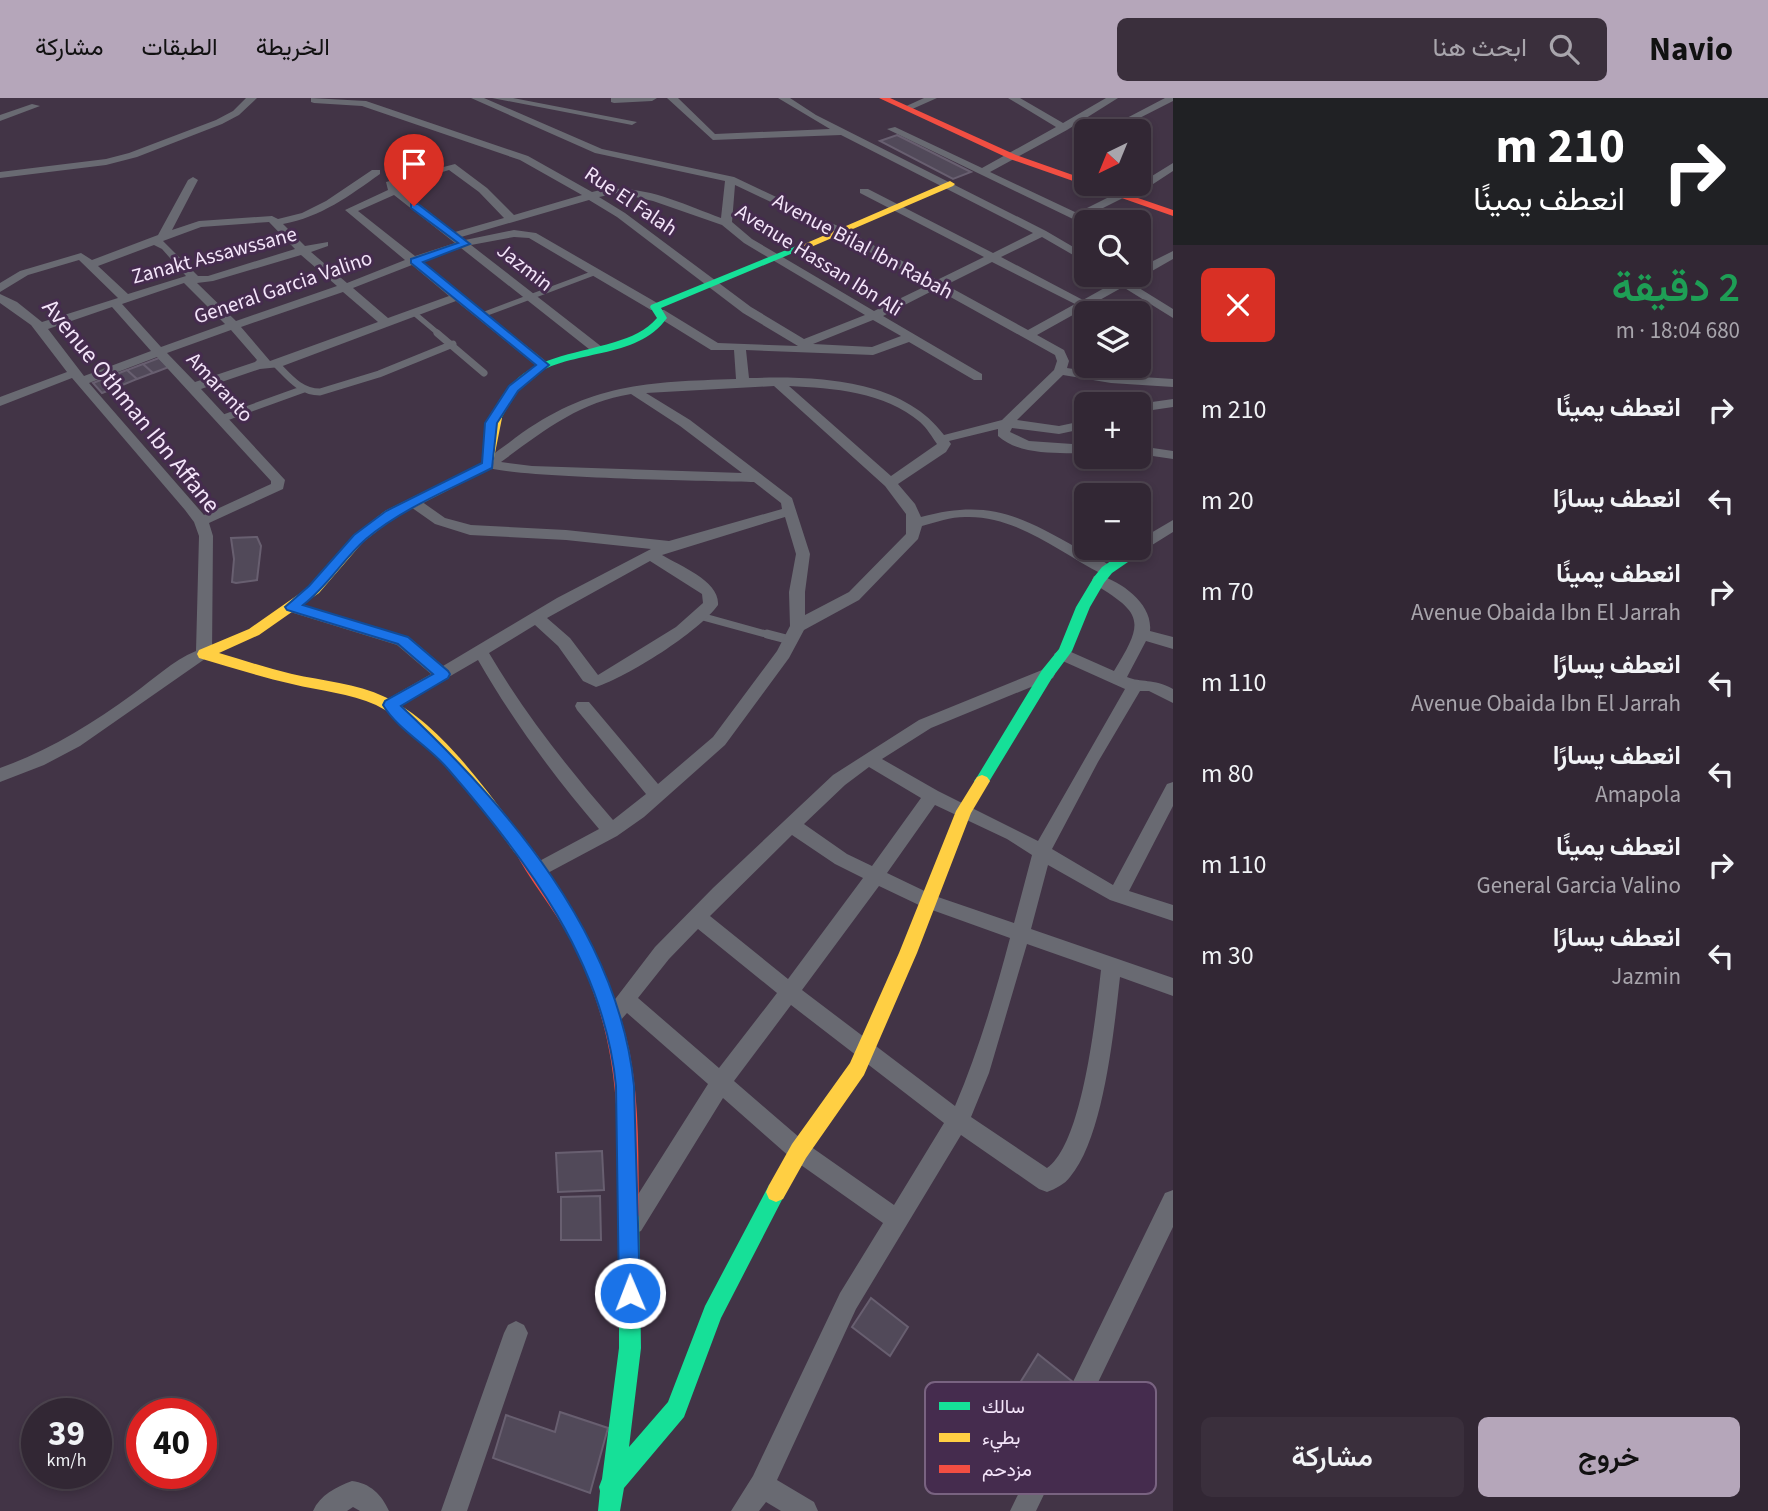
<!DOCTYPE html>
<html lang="ar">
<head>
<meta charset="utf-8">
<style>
	:root { --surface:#322734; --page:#3a2f3c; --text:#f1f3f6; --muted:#a8a5ac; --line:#4d444f; --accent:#b5a6ba }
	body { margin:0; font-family:"Source Sans 3",Vazirmatn,sans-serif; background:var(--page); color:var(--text); direction:rtl; height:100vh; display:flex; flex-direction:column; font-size:26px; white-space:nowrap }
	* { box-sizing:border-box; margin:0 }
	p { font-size:23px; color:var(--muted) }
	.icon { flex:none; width:38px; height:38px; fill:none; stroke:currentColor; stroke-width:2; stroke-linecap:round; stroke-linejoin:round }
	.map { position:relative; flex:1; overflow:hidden; direction:ltr }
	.panel { display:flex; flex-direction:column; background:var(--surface); width:595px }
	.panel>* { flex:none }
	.top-card { background:#202124; color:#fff; overflow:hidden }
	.needle { width:46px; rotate:223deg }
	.controls { position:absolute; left:1074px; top:21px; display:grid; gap:14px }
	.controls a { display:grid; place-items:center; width:77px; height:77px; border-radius:10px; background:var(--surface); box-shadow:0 4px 10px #0003,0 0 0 2px var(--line); font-size:35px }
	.speed { position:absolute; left:21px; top:1300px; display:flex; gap:14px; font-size:35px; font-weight:700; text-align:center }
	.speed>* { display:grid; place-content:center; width:91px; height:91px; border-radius:50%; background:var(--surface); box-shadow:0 4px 10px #0003,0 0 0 2px var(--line); line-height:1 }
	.speed small { font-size:18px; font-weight:400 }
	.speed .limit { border:10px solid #d22; background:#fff; color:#111 }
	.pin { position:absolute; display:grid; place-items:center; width:60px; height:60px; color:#fff; margin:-72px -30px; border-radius:50% 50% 50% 0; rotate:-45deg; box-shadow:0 0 7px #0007 }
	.pin .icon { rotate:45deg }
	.me { position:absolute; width:77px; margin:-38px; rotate:359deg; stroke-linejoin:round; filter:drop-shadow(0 0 5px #0008) }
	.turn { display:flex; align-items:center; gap:24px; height:147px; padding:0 28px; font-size:32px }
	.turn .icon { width:91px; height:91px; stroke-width:2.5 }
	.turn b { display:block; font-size:49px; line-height:60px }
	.round { display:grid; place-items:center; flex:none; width:74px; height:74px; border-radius:10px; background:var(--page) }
	.head { display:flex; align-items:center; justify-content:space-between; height:119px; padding:0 28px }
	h1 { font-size:42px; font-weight:600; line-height:52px; color:#1e9e55 }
	.primary-button { display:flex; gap:14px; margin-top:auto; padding:14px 28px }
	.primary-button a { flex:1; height:80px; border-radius:10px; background:var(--accent); color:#111; font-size:28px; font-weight:600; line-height:80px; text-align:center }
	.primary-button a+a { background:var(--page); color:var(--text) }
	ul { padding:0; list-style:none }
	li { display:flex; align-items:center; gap:21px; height:91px; padding:0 28px }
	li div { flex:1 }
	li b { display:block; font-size:26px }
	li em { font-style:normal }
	header { display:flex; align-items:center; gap:42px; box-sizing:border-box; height:98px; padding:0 35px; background:var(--accent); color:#111 }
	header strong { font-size:33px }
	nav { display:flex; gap:38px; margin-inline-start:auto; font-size:24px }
	.search { width:490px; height:63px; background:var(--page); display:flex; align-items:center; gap:18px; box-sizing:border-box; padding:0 24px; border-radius:10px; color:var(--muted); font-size:26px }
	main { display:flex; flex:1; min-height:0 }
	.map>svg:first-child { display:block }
	.building { fill:#514959; stroke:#685f70; stroke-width:2 }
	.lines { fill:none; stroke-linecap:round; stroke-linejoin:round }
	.lane-far2 { stroke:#696a72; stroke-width:5 }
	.lane-far1 { stroke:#696a72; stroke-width:7 }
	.lane { stroke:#696a72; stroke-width:9 }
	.street { fill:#696a72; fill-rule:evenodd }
	.fast { fill:#16e098; fill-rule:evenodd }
	.slow { fill:#ffcf43; fill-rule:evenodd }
	.jam { fill:#f24e42; fill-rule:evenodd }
	.route { fill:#1a73e8; stroke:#114b97; stroke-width:2 }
	.labels { text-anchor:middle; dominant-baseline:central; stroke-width:6; stroke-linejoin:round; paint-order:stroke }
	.far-street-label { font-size:21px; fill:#f3e4f9; stroke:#452c4e }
	.street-label { font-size:24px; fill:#f3e4f9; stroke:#452c4e }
	.key { fill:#452c4e; stroke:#796381; stroke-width:2 }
	.key-label { font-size:19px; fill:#f3e4f9 }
</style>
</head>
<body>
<header>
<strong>Navio</strong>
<div class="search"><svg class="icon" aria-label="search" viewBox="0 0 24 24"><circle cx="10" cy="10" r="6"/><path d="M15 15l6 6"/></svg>ابحث هنا</div>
<nav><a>الخريطة</a><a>الطبقات</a><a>مشاركة</a></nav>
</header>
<main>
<section class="panel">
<div class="top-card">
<div class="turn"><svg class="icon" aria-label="right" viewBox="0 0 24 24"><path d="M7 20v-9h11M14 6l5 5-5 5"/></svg><div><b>210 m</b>انعطف يمينًا</div></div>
</div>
<div class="head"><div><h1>2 دقيقة</h1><p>680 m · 18:04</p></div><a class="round" style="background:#d93025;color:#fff"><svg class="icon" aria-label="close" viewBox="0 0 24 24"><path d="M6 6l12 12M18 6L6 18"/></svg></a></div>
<ul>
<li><svg class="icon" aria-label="right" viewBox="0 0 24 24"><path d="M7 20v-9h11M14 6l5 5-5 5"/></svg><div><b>انعطف يمينًا</b></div><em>210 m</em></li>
<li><svg class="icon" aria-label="left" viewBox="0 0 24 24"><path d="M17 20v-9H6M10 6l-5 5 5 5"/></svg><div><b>انعطف يسارًا</b></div><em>20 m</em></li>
<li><svg class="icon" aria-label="right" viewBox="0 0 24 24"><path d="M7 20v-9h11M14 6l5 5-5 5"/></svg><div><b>انعطف يمينًا</b><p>Avenue Obaida Ibn El Jarrah</p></div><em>70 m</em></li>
<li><svg class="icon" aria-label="left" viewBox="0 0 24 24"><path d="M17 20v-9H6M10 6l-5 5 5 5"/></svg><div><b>انعطف يسارًا</b><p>Avenue Obaida Ibn El Jarrah</p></div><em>110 m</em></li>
<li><svg class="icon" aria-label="left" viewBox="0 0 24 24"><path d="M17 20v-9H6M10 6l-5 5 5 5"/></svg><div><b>انعطف يسارًا</b><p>Amapola</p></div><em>80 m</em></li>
<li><svg class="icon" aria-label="right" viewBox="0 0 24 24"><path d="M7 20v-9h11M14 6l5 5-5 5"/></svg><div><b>انعطف يمينًا</b><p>General Garcia Valino</p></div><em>110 m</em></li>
<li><svg class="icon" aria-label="left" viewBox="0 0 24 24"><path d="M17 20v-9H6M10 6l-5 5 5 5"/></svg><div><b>انعطف يسارًا</b><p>Jazmin</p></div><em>30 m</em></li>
</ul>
<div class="primary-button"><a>خروج</a><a>مشاركة</a></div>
</section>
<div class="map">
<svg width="1173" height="1413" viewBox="0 0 1173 1413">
	<rect width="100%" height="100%" fill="#423446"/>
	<path class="building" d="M897,37L971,74L953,81L880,43Z
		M159,260L169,269L153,275L143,266Z
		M143,266L153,275L137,281L127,272Z
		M127,272L137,281L120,288L111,278Z
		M111,278L120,288L102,295L93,285Z
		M257,439L261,448L257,482L236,485L232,484L234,461L231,440Z
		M602,1053L604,1092L558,1094L556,1055Z
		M600,1098L601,1142H561V1099Z
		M871,1200L908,1229L890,1258L852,1229Z
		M1038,1256L1078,1288L1030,1370L994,1340L1013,1308L1008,1304Z
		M560,1314L608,1330L590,1395L493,1360L506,1317L555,1334Z"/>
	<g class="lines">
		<path class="lane-far2" d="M414,215L439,236
			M482,217L594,175"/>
		<path class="lane-far1" d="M437,235L484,275
			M276,266C289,279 300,294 320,294L379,276L453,246
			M221,321L304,291
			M700,518L773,538"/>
		<path class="lane" d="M767,536L790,542"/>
		<path class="street" d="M246,0H257L239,17L222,26L137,59L106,67L0,80V74L106,61L129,55L216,22L233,13Z
			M311,0L366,3L528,58L592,94C635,82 681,105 721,120L725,83L595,55L471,0H484L602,51L734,79L842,130L937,182L984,159L860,95V91H868L993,155L1033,135L841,37L713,42L667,0H678L715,36L830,31L778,0H790L816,17L1046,133L1087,157V165L1042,139L1001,159L1083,202L1115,184L1105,177L1123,180L1139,177V170L1173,153V161L1131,185L1173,211V220L1123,189L1037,237L1064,252L1069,263L1067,270L1111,277L1173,281V289L1111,285L1063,277L1017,322L1059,328L1087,322V330L1059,336L1012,330L1010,334L1029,343L1087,347V355C1060,355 1020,358 998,338V331L949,343L951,346L946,354L898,386L915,406L921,419C988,401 1019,417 1077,450C1088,456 1106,462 1114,472L1107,477L1102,476C1059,454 1016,417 965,419C951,419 936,424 922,428L918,441L859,502L804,532L789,560L725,647L644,719L617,738L544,777L538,779L532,777L529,772L532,767L599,731C553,677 513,623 478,562L390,613L384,611L382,607L384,603L431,576L397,547L287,513L284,509L292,504L409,539L443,568L557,500L651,451L566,442L470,437L435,426L408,407V401H418L445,420L471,427L566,432L669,443L782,411L781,405L754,384C717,383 496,380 481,367C490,357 504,349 515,340C590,285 647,284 736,281L734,252H711L656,218V212H664L718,245L798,248L743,215L617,119L589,102L461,139L465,142L514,132L536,135L659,206V212H651L529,140L514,139L471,147L602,249V255H594L461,150L421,164L547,264V270H539L456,203L280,269L260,271L201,291L285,382L283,391L209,425L213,438L212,556L80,648L44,667L0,684V670C48,653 92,626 133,596C154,581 172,563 196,553L199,438L194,424L185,412L72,280L0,308V299L67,274L31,227L0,205V196L17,204L42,224L118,200L79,162L28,177L0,194V185L20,173L81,155L92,162L158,137L188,82L193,79L198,82L172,132L199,123L272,118L278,121L302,115L326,103L372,72H380V76C349,98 321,119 283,126L305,148L328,144V148L311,154L347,185L405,162L345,112L388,92L386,84L455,66L487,90L514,117L582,97L520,62L362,8L314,5L311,4ZM449,72L479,94L504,120L455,134L396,88ZM735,87L834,134L928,187L874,213L752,141L732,124ZM618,95L653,103L722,127L744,145L865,217L804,241L751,209L625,115L599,99ZM394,97L455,145L415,158L358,113ZM269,124L295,151L208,178H198L163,143L201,129ZM154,147L162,151L186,178L128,196L98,168ZM301,157L337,188L236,223L197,185L213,183ZM992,164L1075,206L1028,232L946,187ZM412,167L449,198L388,220L353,190ZM184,185L225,226L161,249L122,206ZM936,191L1055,257L1057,263L1054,272L1002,322L944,337C902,280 814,278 749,280L746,252L873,257L909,244L974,282H982V276L883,218ZM343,194L378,224L270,263L241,229ZM112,209L151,253L84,278L48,231ZM873,222L901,238L872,249L813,246ZM231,232L257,262L255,264L195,284L167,255ZM157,259L271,383V386L204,417L89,285ZM774,288L885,388L906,416V436L849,494L805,517V494L810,456L792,400L690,322L646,295ZM789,288C833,290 885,294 920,324C927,330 932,339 937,346L891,378ZM631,296L680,328L742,375L532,368L501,364C542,334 579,304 631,296ZM785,419L796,456L789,494L790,528L777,553L713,639L658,686L589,604H577L575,608L577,612L646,696L613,722C567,669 525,616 489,555L535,527L558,548L583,583L596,589C627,579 699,534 718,507C720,483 680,468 662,457ZM650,463L702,496L703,505L676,529L598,577L570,540L547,520Z
			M492,0H513L637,24L632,27Z
			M611,0H657L652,3L614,5L611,4Z
			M924,0H937L910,12L902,10Z
			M1008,0H1020L1063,25L1106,0H1118L1067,32L990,74L1077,115L1117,95H1125V99L1081,121H1073L887,31L895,29L982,70L1056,29Z
			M1165,0H1173V3L1114,33H1102Z
			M32,6L40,8L0,23V17Z
			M1087,41V47H1080V43Z
			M1173,65V73L1147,90H1139V86Z
			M1173,301V309L1139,314L1138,306Z
			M1139,348L1173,353V361L1139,356Z
			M1173,422V434L1144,452H1134L1132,450H1139V442Z
			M1099,477C1122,484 1153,506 1150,533L1173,539V551L1146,543L1127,579C1141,585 1153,580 1173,591V605L1149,593H1140L1098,664L1052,751L1113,787L1167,686L1173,684V708L1129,793L1173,807V823L1110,802L1048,767L1031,831L1173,880V898L1120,879C1114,931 1104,1039 1070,1079C1065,1086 1055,1091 1047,1094L1039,1091L961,1037L856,1211L777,1382L814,1404L818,1413H781L766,1404L759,1413H731L753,1378L840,1195L883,1125L791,1060L723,1000L641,1133L633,1136L625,1133L622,1125L625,1117L708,986L627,915L620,923L613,926L606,923L603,917L655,849L713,790L833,677L919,622L1047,570L1055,576L1053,580L931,630L882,661L938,693L1038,743L1125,591L1056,560L1054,556L1062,550L1114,573C1144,524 1144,516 1094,486L1092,482L1094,478ZM869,669L921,700L872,768L847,756L804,726L845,687ZM935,707L1007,741L1032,757L1014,825L935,798L887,775ZM792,737L835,766L863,780L788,881L710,818ZM879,788L921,808L1010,840C995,897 978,954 955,1008L802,892ZM698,831L777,895L719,970L638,900L669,861ZM1027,846L1101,872C1096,915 1083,1046 1047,1070L971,1019L989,975ZM791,907L944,1025L894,1107L807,1046L734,983Z
			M1173,1092V1129L1036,1413H1010L1165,1095Z
			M516,1223L524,1227L528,1235L467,1413H441L504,1235L508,1227Z
			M352,1383C370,1385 382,1397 389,1413H360L353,1409L347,1413H313C320,1397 336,1389 352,1383Z"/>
		<path class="fast" d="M796,148L805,150L661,210L667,220C636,263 572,250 531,279C516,290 509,307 500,323L496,324L490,320C517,259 558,261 615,244C631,239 646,233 657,220L650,209L651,207Z
			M1139,446L1146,450L1144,453L1112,475L1104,485L1090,509L1072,553L1052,580L987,687H977L974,683L977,679L1042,572L1059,551L1076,509L1094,479L1102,469L1130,450H1139Z
			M776,1084L783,1087L786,1094L721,1220L684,1319L624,1390L620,1413H598L600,1393L599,1389L602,1381L619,1250V1117L622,1110L629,1107L636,1110L639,1117L641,1250L629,1349L668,1304L705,1208L769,1087Z"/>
		<path class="slow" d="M950,83L955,86L953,88L804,152L795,150Z
			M496,316L502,320L492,370L395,419L363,444L319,495L259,537L219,555C243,562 267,570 292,576C323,583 356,585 385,599C443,626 488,696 527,745L529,750L527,755H515C477,705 433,635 376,607C350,595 320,593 292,586C261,579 230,569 199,560L197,556L199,552L249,531L309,489L353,438L385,413L482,365L485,337L490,320Z
			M982,677L987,679L990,683L971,715L917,855L864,977L806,1060L783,1101L776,1104L769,1101L766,1094L769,1087L792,1046L850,965L899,855L956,713L977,679Z"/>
		<path class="jam" d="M879,0H890L1016,57L1087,82V86H1097L1173,112V118L1010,61Z
			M521,743C536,748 548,776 557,789C590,840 618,896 630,956C640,1009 638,1063 639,1117L636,1124L629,1127L622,1124L619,1117C618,1011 620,938 570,841C553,809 529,782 513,750L515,745Z"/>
	</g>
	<path class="route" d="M411,106H418L470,146L423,164L549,267L518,293L497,325L492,370C449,392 403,410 366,441C343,461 328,488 303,507L408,539L448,573L450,576L448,580L401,608C507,707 619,837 634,988L640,1195L637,1202L630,1206L622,1202L619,1195L616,988C604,864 527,762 448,671C429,648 398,632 383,607L385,603L433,576L398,546L287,512L285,509L309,488L354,437L386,413L482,365L485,325L509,288L536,267L411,165V161L458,145L411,110Z"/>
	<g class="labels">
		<g class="far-street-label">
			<text transform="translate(631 103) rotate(34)">Rue El Falah</text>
			<text transform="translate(863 148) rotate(28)">Avenue Bilal Ibn Rabah</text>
			<text transform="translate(214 157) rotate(-15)">Zanakt Assawssane</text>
			<text transform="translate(819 162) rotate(32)">Avenue Hassan Ibn Ali</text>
			<text transform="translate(525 169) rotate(38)">Jazmin</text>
			<text transform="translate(283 189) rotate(-19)">General Garcia Valino</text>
			<text transform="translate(220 289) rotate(47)">Amaranto</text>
		</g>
		<g class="street-label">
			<text transform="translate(131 308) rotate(51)">Avenue Othman Ibn Affane</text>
		</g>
	</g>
	<rect x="925" y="1284" width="231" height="112" rx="10" class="key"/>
	<rect x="939" y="1304" width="31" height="8" fill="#16e098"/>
	<rect x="939" y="1335" width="31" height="9" fill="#ffcf43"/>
	<rect x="939" y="1367" width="31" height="8" fill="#f24e42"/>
	<g class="key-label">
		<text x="982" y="1315">سالك</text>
		<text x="982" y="1346">بطيء</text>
		<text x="982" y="1378">مزدحم</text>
	</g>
</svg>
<div class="controls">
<a><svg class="needle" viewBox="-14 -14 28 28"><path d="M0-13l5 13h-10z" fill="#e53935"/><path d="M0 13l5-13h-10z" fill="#a8a5ac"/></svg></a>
<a><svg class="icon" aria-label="search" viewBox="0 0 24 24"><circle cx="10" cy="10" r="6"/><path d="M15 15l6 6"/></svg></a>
<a><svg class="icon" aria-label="layers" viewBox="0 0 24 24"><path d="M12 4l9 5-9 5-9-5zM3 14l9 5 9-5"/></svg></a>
<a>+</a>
<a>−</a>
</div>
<div class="speed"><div>39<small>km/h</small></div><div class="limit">40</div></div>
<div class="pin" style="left:414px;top:108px;background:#d93025"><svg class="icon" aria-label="arrive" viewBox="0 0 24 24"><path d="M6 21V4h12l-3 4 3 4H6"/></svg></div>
<svg class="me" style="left:630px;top:1195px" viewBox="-20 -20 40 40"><circle r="17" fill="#1a73e8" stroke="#fff" stroke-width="3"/><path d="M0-11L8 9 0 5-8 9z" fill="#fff"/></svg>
</div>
</main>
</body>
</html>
